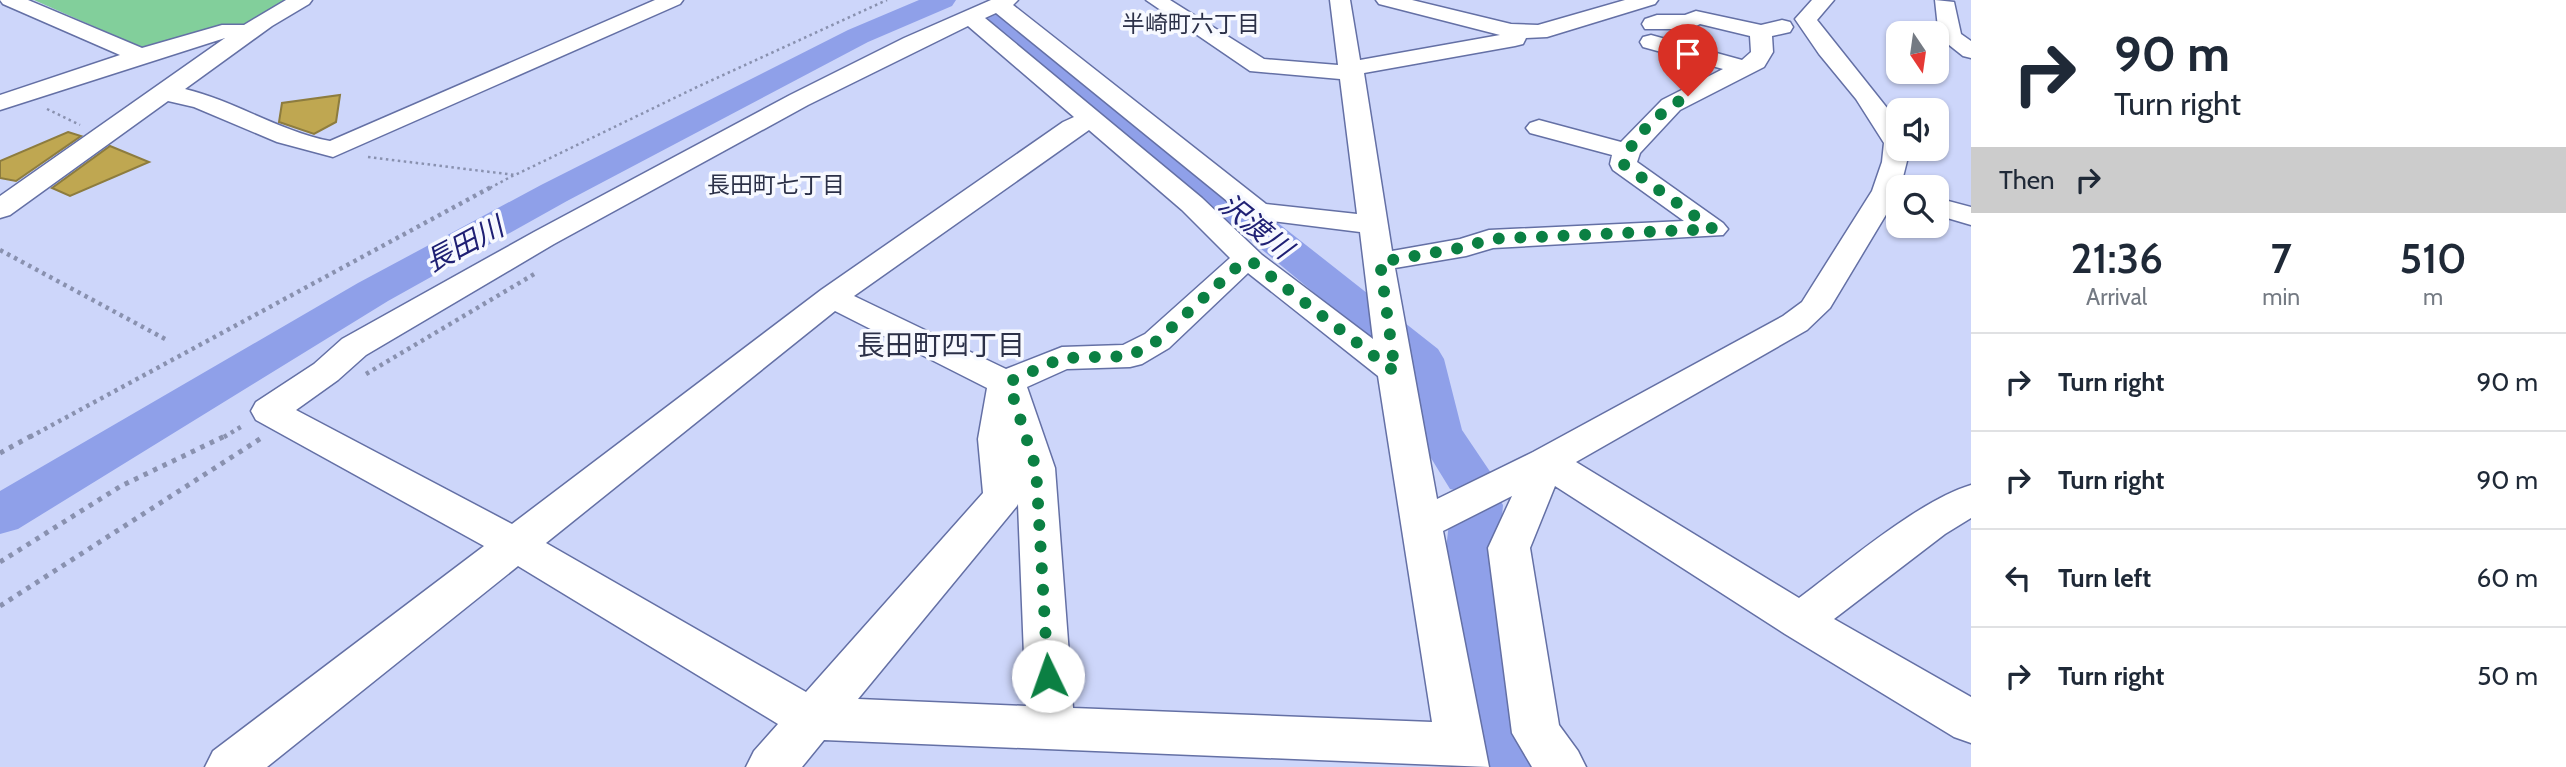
<!DOCTYPE html>
<html lang="en">
<head>
<meta charset="utf-8">
<style>
	:root { --surface:#fff; --page:#f2f2f3; --text:#1f2937; --muted:#747a83; --line:#e0e1e3 }
	body { margin:0; font-family:Cabin,"Noto Sans JP",sans-serif; background:var(--page); color:var(--text); height:100vh; display:flex; flex-direction:column; font-size:26px; white-space:nowrap }
	* { box-sizing:border-box; margin:0 }
	p { font-size:23px; color:var(--muted) }
	.icon { flex:none; width:38px; height:38px; fill:none; stroke:currentColor; stroke-width:2; stroke-linecap:round; stroke-linejoin:round }
	.map { position:relative; flex:1; overflow:hidden }
	.side { display:flex; flex-direction:column; background:var(--surface); width:595px }
	.side>* { flex:none }
	.hud { background:#fff; color:var(--text); overflow:hidden }
	.needle { width:46px; rotate:167deg }
	.buttons { position:absolute; left:1886px; top:21px; display:grid; gap:14px }
	.buttons a { display:grid; place-items:center; width:63px; height:63px; border-radius:14px; background:var(--surface); box-shadow:0 2px 5px #0004; font-size:35px }
	.pin { position:absolute; display:grid; place-items:center; width:60px; height:60px; color:#fff; margin:-72px -30px; border-radius:50% 50% 50% 0; rotate:-45deg; box-shadow:0 0 7px #0007 }
	.pin .icon { rotate:45deg }
	.me { position:absolute; width:77px; margin:-38px; rotate:357deg; stroke-linejoin:round; filter:drop-shadow(0 0 5px #0008) }
	.turn { display:flex; align-items:center; gap:24px; height:147px; padding:0 28px; font-size:32px }
	.turn .icon { width:91px; height:91px; stroke-width:2.5 }
	.turn b { display:block; font-size:49px; line-height:60px }
	.then { display:flex; align-items:center; height:66px; padding:0 28px; background:#0003; gap:14px; font-size:26px }
	.eta { display:flex; justify-content:space-evenly; align-items:center; height:119px; text-align:center }
	.eta b { font-size:42px; font-weight:600; line-height:49px }
	ul { padding:0; list-style:none }
	li { display:flex; align-items:center; gap:21px; height:98px; padding:0 28px; border-top:2px solid var(--line) }
	li div { flex:1 }
	li b { display:block; font-size:26px }
	li em { font-style:normal }
	main { display:flex; flex:1; min-height:0 }
	.map>svg:first-child { display:block }
	.green { fill:#82cf9b }
	.lines { fill:none; stroke-linecap:round; stroke-linejoin:round }
	.river { fill:#8fa0e9; fill-rule:evenodd }
	.building { fill:#bfa751; stroke:#8d7c3e; stroke-width:2 }
	.minor-casing { stroke:#6470a5; stroke-width:3 }
	.path-far2 { stroke:#8991af; stroke-width:2.5; stroke-dasharray:2.5 3.5; stroke-linecap:butt }
	.path-far1 { stroke:#8991af; stroke-width:4.5; stroke-dasharray:3.5 4.5; stroke-linecap:butt }
	.path { stroke:#8991af; stroke-width:5; stroke-dasharray:4.5 6; stroke-linecap:butt }
	.minor { fill:#fff; fill-rule:evenodd }
	.route { stroke:#0b8043; stroke-width:12; stroke-dasharray:0 21.6 }
	.labels { text-anchor:middle; dominant-baseline:central; stroke-width:7; stroke-linejoin:round; paint-order:stroke }
	.far-neighbourhood-label { font-size:23px; fill:#2c3148; stroke:#f7f9ff }
	.water-label { font-size:28px; font-style:italic; fill:#1f2074; stroke:#f7f9ff }
	.neighbourhood-label { font-size:28px; fill:#2c3148; stroke:#f7f9ff }
</style>
</head>
<body>
<main>
<div class="map">
<svg width="1971" height="767" viewBox="0 0 1971 767">
	<rect width="100%" height="100%" fill="#cdd6fa"/>
	<path class="green" d="M34,0H288L250,25L145,49Z"/>
	<g class="lines">
		<path class="river" d="M919,0H956L952,6L868,42L567,201L388,301L18,529L0,534V491L358,283L541,185L848,30Z
			M990,5L1009,11L1438,349L1444,359L1462,430L1493,476L1486,489L1495,492L1503,505L1497,576L1536,767H1472L1443,576L1451,505L1459,491L1450,489L1415,432L1401,365L989,23L980,19L976,13L980,7Z"/>
	</g>
	<path class="building" d="M340,95L336,122L314,134L279,122L282,103Z
		M68,132L81,136L16,181L0,178V161Z
		M110,146L149,162L70,196L52,188Z"/>
	<g class="lines">
		<defs>
			<path id="minor" d="M0,0H28L142,48L222,25H244L286,0H312L309,4L272,26L185,89C235,101 279,131 330,141L655,0H683L680,4L333,157L277,142L194,107L168,101L10,215L0,218V196L225,38L0,110V95L120,55L3,4Z
				M991,0H1018L1013,5L1266,204L1357,214L1340,79L1250,71L1146,0H1170L1264,59L1338,65L1330,0H1350L1360,60L1500,35L1379,4L1376,0H1412L1511,24L1538,25L1625,0H1658L1655,4L1547,37L1526,38L1523,44L1515,46L1364,73L1392,251L1460,239L1489,230L1684,221L1613,170L1610,164L1612,155L1530,133L1526,128L1530,123L1539,120L1621,142L1662,100L1723,69L1643,47L1640,42L1643,37L1651,35L1742,60L1751,52L1750,36L1700,24L1690,29H1645L1642,24L1645,19L1657,15H1685L1696,11L1761,25L1782,20L1790,22L1793,27L1790,32L1772,36L1773,52L1764,67L1680,110L1640,153L1637,162L1723,223L1728,229L1723,235L1493,248L1466,256L1395,268L1437,499L1533,452L1783,316L1802,302L1872,191L1882,162L1884,143L1856,99L1819,54L1795,19L1812,0H1834L1817,20L1899,123V149H1910L1899,193L1830,308L1807,330L1576,462L1799,598C1845,564 1918,501 1971,485V518L1945,534L1834,619L1971,697V743L1954,737L1785,634L1555,486L1530,548L1559,725L1578,751L1586,767H1532L1512,733L1488,548L1512,496L1443,531L1489,767L824,740L802,767H746L754,751L778,724L518,566L267,767H205L213,751L484,546L256,420L251,411L256,402L314,364L342,339L534,232L790,95L904,38ZM996,13L1248,218L1360,232L1373,339L1262,255L1202,198L985,18ZM968,26L1074,117L1063,122L821,290L512,524L296,410L338,380L366,355L554,244L808,105ZM1089,130L1182,210L1230,258L1145,334L1123,345L1062,347L1006,369L854,296ZM1248,273L1378,376L1432,722L1073,708L1055,468L1027,387L1067,369L1130,367L1142,364L1169,348ZM835,311L987,388L978,439L983,493L806,692L546,543ZM1018,504L1026,706L858,699L1017,506Z
				M1935,0L1954,2L1961,34L1971,41V58L1963,56L1939,37Z
				M1937,198L1971,207V225L1937,215Z"/>
		</defs>
		<use href="#minor" class="minor-casing"/>
		<path class="path-far2" d="M47,109L80,125
			M368,157L515,175L695,88L887,0
			M490,188L514,175"/>
		<path class="path-far1" d="M0,250L167,340
			M366,374L536,273
			M30,437L493,186
			M224,437L244,425"/>
		<path class="path" d="M0,453L33,435
			M0,562L121,486L227,435
			M0,606L263,437"/>
		<use href="#minor" class="minor"/>
	</g>
	<g class="lines">
		<path class="route" d="M1048,676L1036,468L1009,384L1013,380L1062,358L1130,356L1157,341L1239,265L1251,261L1395,372L1380,262L1466,247L1489,239L1713,229L1623,164C1631,137 1663,109 1688,96"/>
	</g>
	<g class="labels">
		<g class="far-neighbourhood-label">
			<text x="1191" y="24">半崎町六丁目</text>
			<text x="776" y="185">長田町七丁目</text>
		</g>
		<g class="water-label">
			<text transform="translate(1256 226) rotate(39)">沢渡川</text>
			<text transform="translate(464 244) rotate(-28)">長田川</text>
		</g>
		<g class="neighbourhood-label">
			<text x="941" y="345">長田町四丁目</text>
		</g>
	</g>
</svg>
<div class="buttons">
<a><svg class="needle" viewBox="-14 -14 28 28"><path d="M0-13l5 13h-10z" fill="#e53935"/><path d="M0 13l5-13h-10z" fill="#747a83"/></svg></a>
<a><svg class="icon" aria-label="sound" viewBox="0 0 24 24"><path d="M4 9h4l5-4v14l-5-4H4zM17 9q2 3 0 6"/></svg></a>
<a><svg class="icon" aria-label="search" viewBox="0 0 24 24"><circle cx="10" cy="10" r="6"/><path d="M15 15l6 6"/></svg></a>
</div>
<div class="pin" style="left:1688px;top:96px;background:#d93025"><svg class="icon" aria-label="arrive" viewBox="0 0 24 24"><path d="M6 21V4h12l-3 4 3 4H6"/></svg></div>
<svg class="me" style="left:1048px;top:676px" viewBox="-20 -20 40 40"><circle r="19" fill="#fff"/><path d="M0-13L10 11 0 6-10 11z" fill="#0b8043"/></svg>
</div>
<section class="side">
<div class="hud">
<div class="turn"><svg class="icon" aria-label="right" viewBox="0 0 24 24"><path d="M7 20v-9h11M14 6l5 5-5 5"/></svg><div><b>90 m</b>Turn right</div></div>
<div class="then">Then<svg class="icon" aria-label="right" viewBox="0 0 24 24"><path d="M7 20v-9h11M14 6l5 5-5 5"/></svg></div>
</div>
<div class="eta">
<div><b>21:36</b><p>Arrival</p></div>
<div><b>7</b><p>min</p></div>
<div><b>510</b><p>m</p></div>
</div>
<ul>
<li><svg class="icon" aria-label="right" viewBox="0 0 24 24"><path d="M7 20v-9h11M14 6l5 5-5 5"/></svg><div><b>Turn right</b></div><em>90 m</em></li>
<li><svg class="icon" aria-label="right" viewBox="0 0 24 24"><path d="M7 20v-9h11M14 6l5 5-5 5"/></svg><div><b>Turn right</b></div><em>90 m</em></li>
<li><svg class="icon" aria-label="left" viewBox="0 0 24 24"><path d="M17 20v-9H6M10 6l-5 5 5 5"/></svg><div><b>Turn left</b></div><em>60 m</em></li>
<li><svg class="icon" aria-label="right" viewBox="0 0 24 24"><path d="M7 20v-9h11M14 6l5 5-5 5"/></svg><div><b>Turn right</b></div><em>50 m</em></li>
</ul>
</section>
</main>
</body>
</html>
